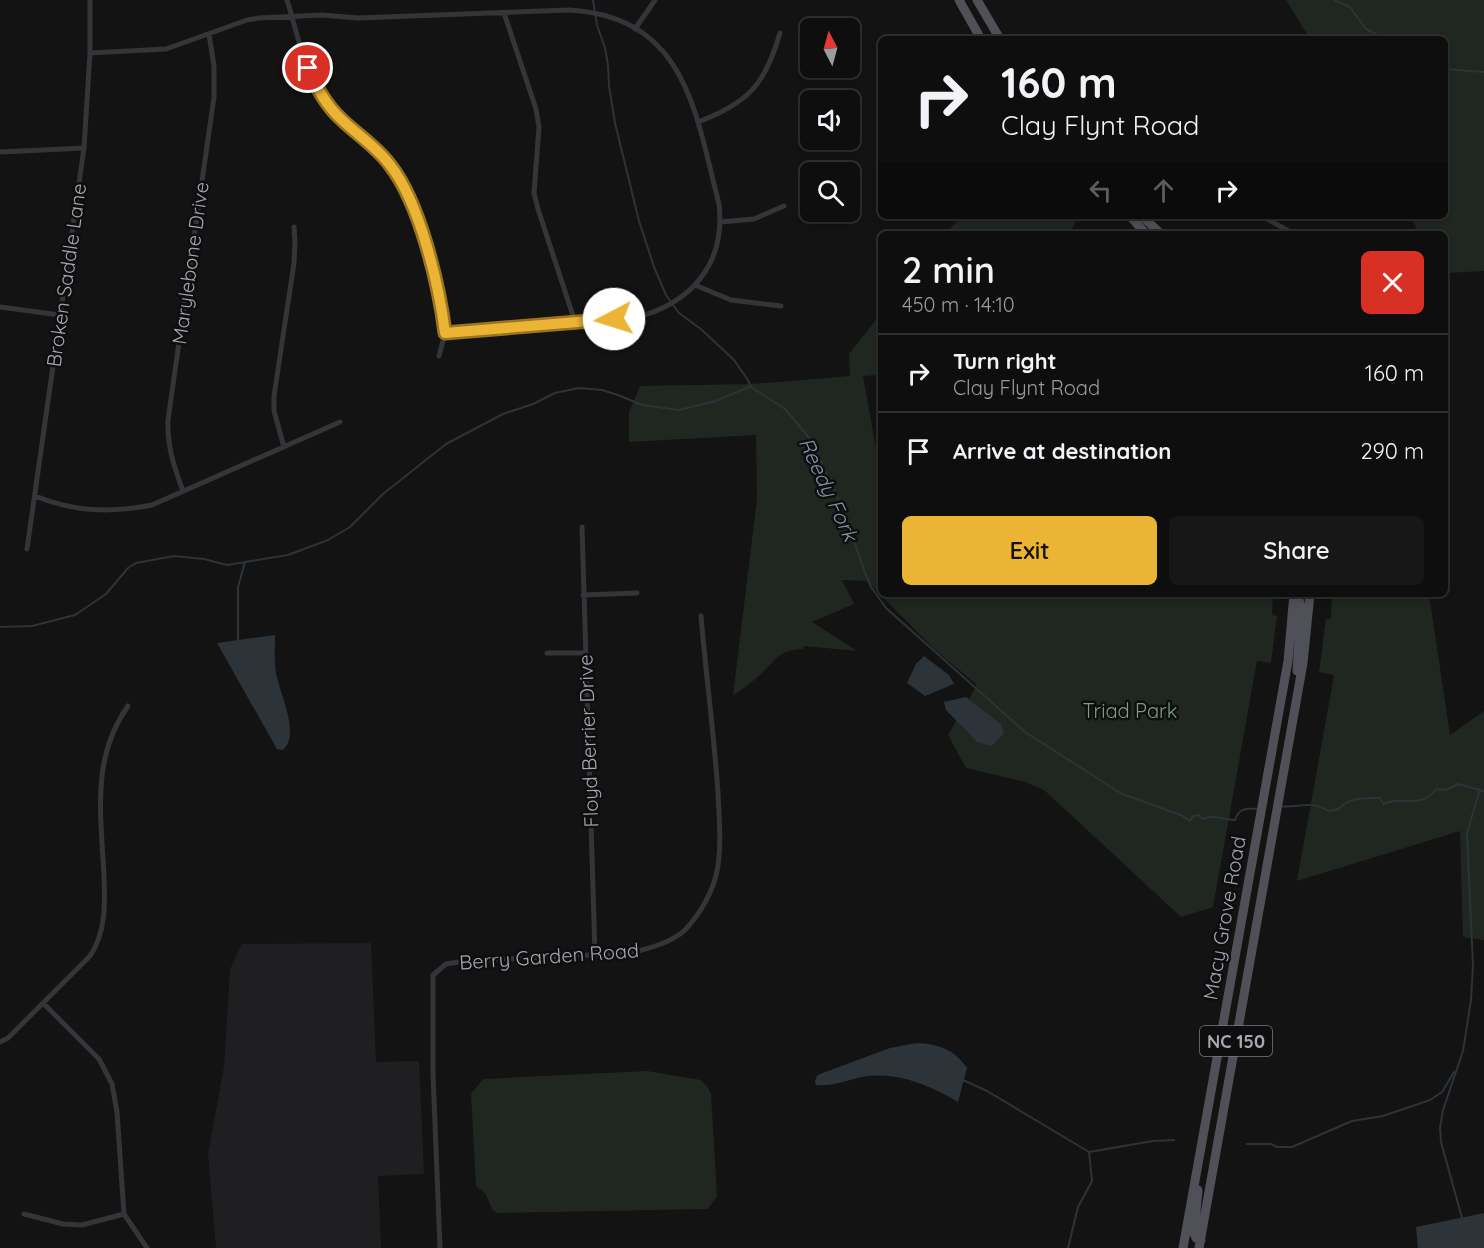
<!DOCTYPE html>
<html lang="en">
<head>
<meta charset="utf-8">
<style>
	:root { --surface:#0e0e0f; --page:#171718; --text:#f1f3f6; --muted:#9b9c9e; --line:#2e2e2f; --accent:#ebb434 }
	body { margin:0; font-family:Quicksand,sans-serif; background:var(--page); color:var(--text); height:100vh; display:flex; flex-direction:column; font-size:22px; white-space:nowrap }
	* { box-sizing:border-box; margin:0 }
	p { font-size:20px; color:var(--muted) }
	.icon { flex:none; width:33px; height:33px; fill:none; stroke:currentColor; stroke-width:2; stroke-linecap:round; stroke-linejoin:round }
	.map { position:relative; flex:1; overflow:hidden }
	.panel { position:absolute; left:878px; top:231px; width:570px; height:366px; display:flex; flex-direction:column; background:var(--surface); border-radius:9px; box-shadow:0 3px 9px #0003,0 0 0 2px var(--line) }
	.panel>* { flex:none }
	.banner { position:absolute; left:878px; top:36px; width:570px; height:183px; border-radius:9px; box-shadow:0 3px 9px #0003,0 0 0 2px var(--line); background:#0e0e0f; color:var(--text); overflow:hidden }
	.needle { width:39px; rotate:354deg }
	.controls { position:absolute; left:800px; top:18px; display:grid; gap:12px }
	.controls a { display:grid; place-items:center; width:60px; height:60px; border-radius:9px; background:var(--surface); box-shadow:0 3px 9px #0003,0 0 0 2px var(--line); font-size:30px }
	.pin { position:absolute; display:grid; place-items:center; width:51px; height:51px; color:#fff; margin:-26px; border:3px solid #fff; border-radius:50%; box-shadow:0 2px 6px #0007 }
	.me { position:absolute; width:66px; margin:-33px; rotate:265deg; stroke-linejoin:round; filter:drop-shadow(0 0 4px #0008) }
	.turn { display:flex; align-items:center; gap:21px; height:126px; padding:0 24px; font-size:27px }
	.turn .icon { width:78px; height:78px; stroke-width:2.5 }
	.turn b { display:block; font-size:42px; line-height:51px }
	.lanes { display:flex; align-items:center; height:57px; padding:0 24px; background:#0003; justify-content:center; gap:30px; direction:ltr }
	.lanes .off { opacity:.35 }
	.round { display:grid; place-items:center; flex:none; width:63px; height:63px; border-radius:9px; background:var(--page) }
	.headline { display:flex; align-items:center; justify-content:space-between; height:102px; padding:0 24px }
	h1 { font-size:36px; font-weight:600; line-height:45px }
	.primary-button { display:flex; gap:12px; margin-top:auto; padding:12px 24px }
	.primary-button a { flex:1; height:69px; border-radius:9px; background:var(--accent); color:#111; font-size:24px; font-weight:600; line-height:69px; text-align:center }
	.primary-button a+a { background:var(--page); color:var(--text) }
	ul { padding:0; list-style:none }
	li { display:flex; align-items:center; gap:18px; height:78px; padding:0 24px; border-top:2px solid var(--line) }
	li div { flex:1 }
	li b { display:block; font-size:22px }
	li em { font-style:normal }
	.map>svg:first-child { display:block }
	.built { fill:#1f1f21 }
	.green { fill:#1f2720 }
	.water { fill:#2c3339 }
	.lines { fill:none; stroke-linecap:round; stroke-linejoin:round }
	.stream { stroke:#2c3339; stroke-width:2 }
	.minor { stroke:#343539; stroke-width:5 }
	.primary { stroke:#505158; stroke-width:9 }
	.route-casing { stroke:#997522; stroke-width:15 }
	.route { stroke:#ebb434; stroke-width:10 }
	.labels { text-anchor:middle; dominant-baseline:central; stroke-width:5; stroke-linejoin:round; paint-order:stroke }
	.shield { fill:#0e0e0f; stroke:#787a82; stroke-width:1.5 }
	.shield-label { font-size:18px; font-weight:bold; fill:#a5a9b4 }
	.street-label { font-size:20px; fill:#a5a9b4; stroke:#0e0e0f }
	.park-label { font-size:20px; fill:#7c9f80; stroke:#0e0e0f }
	.water-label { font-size:21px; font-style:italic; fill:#7d95ae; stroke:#0e0e0f }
</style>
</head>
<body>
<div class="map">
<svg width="1484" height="1248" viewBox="0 0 1484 1248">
	<rect width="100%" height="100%" fill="#131314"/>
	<path class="built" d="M371,943L376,1062L419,1061L424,1174L378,1176L381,1248H216L208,1154L224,1066L230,969L242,944Z"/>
	<path class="green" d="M1286,0H1484V271L1445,273L1444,234H1419L1411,216H1444V39H1310Z
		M961,216H1079L1069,234H946Z
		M880,315V375L863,376L880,470V594H1273L1272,615L1277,616L1271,663L1257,661L1213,907L1181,917L1044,790L1025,782L966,768L948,735L977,685L933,648L867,581L842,580L854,604L812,622L857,651L804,646L803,649C778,650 776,660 760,675C752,682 743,689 733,696L757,499L756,435L629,442V412L640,386L752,384L850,376L849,354Z
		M1332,594H1429L1450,735L1484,711V940L1463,937L1460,831L1297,881L1334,675L1319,672L1326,619H1331Z
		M647,1071L701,1080L707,1086L711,1094L717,1196L708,1209L499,1213L493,1211L485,1193L476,1186L471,1094L483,1079Z"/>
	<path class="water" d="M275,635C275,647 274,661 276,673C279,692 301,734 283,750L277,749L217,643Z
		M924,656L949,675L954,684L925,696L907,683L916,664Z
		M966,697L1001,724L1004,734L991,746L977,742L946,710L944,702Z
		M917,1043C938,1044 954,1049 967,1068L958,1102C929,1085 896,1071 862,1077C848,1080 830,1087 816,1085L815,1081L817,1076L820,1074L890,1048Z
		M1484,1213V1248H1418L1416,1227Z"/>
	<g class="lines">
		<path class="stream" d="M593,0L597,25L605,48L608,65L609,86L615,123L639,221L654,267L666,295L679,313L702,330L734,360L748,380L751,387L785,409L811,440L844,512L865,573L871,587L886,608L1025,732L1122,794L1181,815L1190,821L1193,816L1199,815L1202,819C1213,814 1224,820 1235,820C1240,806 1248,809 1260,809
			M1334,0L1350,7L1366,29L1386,39
			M1444,69L1484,72
			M0,627L32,626L75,615L106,594L128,568L136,563L174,556L204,559L227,565L288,555L328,540L350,527L383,494L446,444L503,414L533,404L555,393L579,388L602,390L618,395L642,405L679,410L716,401L751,386
			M238,642V587L245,562
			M1279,806C1297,809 1310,799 1328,811C1342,810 1339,806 1350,801C1358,797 1371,798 1380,798L1383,804C1403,795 1421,810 1436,789L1446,790L1458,784L1484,791
			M963,1080L987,1091L1089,1152L1153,1141L1174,1140
			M1247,1144H1271L1277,1147H1292L1352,1121L1383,1116L1430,1100L1442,1092L1454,1072
			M1462,1218L1441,1142L1440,1128L1443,1110L1463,1051L1471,1000L1473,966L1467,833L1480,789
			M1068,1248L1078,1207L1092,1181L1089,1152"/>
		<path class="minor" d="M287,0C298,35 305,77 329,106C341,121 356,131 370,143C386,158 398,175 407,195L440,297L445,333L439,356
			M504,13L536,109L539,127L534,193L538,209L575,322
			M635,29L655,0
			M90,53L166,49L247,20L259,18L322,15L358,18L569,10C687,17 695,112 719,204C726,264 691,304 634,318L445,333
			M698,122C748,103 765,85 780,33
			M0,152L84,148
			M1262,216L1294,234
			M721,222L754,219L784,206
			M695,285L731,300L781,306
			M0,307L60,315
			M284,447L274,411V396L294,263L295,243L294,227
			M183,491C174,467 167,446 168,420L214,97V66L209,34
			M35,496C74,512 111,513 152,505L340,422
			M582,527L595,955
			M27,549L84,148L90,53V0
			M583,595L637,593
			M1273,595H1294
			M1310,596H1330
			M547,653H585
			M43,1003L99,1059L112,1084L117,1112L124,1214L147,1248
			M0,1042L8,1038L90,956C106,932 105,904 104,876C101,815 91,758 128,706
			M24,1214L63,1224L82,1225L124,1214
			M440,1248L433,1074V975L446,964L465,961L631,953C649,948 671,943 685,930C700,914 713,892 717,871C722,846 719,818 718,793C714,734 706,675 701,616"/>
		<path class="primary" d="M959,0L981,39
			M977,0L1000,39
			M1130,216L1146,234
			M1142,216L1161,234
			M1294,595L1299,600L1301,609L1297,671
			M1198,1190L1194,1233L1196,1238L1201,1240
			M1183,1248L1288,661L1294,594
			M1199,1248L1303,663L1310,594"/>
	</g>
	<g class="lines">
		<defs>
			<path id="route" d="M308,68C316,87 325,104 340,118C356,134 376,146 390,165C420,203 439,285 445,333L614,319"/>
		</defs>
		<use href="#route" class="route-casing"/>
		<use href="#route" class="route"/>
	</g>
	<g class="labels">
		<rect class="shield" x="1200" y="1026" width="72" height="30" rx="4.5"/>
		<g class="shield-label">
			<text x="1236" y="1041">NC 150</text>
		</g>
		<g class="street-label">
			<text transform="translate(190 263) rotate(-82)">Marylebone Drive</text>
			<text transform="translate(66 275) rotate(-82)">Broken Saddle Lane</text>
			<text transform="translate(588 741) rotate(-92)">Floyd Berrier Drive</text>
			<text transform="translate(1224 918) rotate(-80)">Macy Grove Road</text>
			<text transform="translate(549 956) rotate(-4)">Berry Garden Road</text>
		</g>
		<g class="park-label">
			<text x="1130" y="710">Triad Park</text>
		</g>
		<g class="water-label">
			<text transform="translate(829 489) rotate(65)">Reedy Fork</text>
		</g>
	</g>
</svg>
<div class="controls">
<a><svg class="needle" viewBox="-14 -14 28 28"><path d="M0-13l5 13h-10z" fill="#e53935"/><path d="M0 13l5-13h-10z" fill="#9b9c9e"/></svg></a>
<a><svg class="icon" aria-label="sound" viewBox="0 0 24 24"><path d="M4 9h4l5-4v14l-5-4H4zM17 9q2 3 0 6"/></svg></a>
<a><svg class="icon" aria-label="search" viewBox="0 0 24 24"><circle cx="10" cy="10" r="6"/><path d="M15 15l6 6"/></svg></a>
</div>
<div class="pin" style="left:308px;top:68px;background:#d93025"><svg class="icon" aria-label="arrive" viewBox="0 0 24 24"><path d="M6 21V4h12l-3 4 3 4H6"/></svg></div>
<svg class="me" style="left:614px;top:319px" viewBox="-20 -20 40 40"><circle r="19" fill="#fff"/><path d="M0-13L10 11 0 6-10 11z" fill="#ebb434"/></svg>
<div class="banner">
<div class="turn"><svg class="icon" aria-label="right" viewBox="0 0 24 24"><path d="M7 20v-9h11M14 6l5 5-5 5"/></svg><div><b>160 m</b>Clay Flynt Road</div></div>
<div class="lanes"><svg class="icon off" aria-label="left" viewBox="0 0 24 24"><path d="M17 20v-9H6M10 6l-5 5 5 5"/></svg><svg class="icon off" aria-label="ahead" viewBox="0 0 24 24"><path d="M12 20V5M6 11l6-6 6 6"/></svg><svg class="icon" aria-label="right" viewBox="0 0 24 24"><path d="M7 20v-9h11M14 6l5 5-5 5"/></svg></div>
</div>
<section class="panel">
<div class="headline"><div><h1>2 min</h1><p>450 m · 14:10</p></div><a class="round" style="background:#d93025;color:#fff"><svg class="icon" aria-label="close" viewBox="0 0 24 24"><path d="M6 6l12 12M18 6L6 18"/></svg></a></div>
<ul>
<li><svg class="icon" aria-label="right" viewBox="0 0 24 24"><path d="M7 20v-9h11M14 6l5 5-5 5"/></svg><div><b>Turn right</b><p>Clay Flynt Road</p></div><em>160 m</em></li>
<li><svg class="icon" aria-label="arrive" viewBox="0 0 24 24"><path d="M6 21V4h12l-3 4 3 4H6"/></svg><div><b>Arrive at destination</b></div><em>290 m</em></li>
</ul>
<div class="primary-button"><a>Exit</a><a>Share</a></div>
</section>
</div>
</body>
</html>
